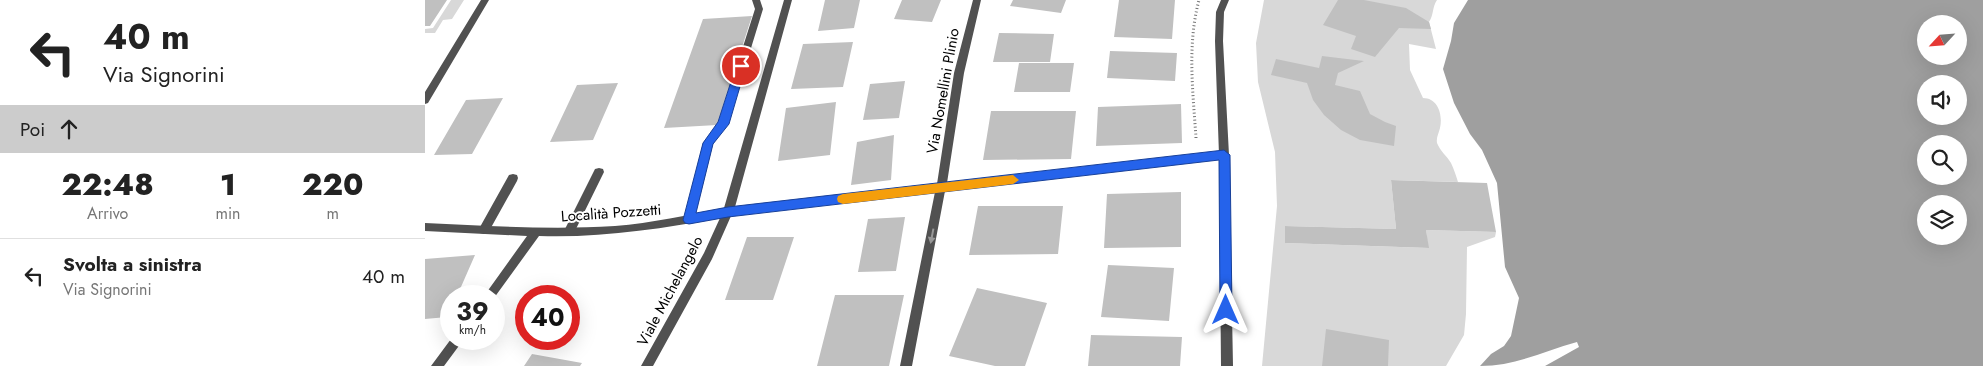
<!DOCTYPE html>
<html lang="it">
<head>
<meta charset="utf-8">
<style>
	:root { --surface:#fff; --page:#f2f2f2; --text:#222; --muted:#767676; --line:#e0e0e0 }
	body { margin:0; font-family:Jost,sans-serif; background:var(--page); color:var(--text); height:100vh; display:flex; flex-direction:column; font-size:19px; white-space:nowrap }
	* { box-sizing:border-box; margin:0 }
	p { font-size:16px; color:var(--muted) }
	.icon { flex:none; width:28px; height:28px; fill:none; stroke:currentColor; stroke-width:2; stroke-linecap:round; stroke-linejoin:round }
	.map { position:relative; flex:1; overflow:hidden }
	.panel { display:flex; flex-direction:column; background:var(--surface); width:425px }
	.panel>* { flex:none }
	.guide { background:#fff; color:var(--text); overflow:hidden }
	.needle { width:32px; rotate:244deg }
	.buttons { position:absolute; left:1492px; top:15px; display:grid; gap:10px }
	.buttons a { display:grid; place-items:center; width:50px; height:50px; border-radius:50%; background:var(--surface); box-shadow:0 5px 20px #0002; font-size:25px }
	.speed { position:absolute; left:15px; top:285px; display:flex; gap:10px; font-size:25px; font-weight:700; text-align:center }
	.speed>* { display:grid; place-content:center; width:65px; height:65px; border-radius:50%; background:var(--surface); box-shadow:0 5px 20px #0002; line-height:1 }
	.speed small { font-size:12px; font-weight:400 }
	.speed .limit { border:8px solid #d22; background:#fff; color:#111 }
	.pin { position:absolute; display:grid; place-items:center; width:42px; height:42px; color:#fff; margin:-21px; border:2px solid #fff; border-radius:50%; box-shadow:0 1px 5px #0007 }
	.me { position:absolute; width:55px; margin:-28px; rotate:0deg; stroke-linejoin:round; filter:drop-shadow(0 0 4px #0008) }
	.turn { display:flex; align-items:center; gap:18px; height:105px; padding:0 20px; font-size:22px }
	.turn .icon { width:65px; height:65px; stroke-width:2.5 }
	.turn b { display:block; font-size:35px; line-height:42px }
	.then { display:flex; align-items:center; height:48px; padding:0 20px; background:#0003; gap:10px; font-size:19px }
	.eta { display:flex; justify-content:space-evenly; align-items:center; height:85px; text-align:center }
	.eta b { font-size:30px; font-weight:800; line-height:35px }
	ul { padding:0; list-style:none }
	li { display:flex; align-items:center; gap:15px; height:75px; padding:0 20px; border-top:1px solid var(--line) }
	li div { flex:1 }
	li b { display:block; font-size:19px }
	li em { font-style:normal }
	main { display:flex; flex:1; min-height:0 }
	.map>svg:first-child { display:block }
	.green { fill:#d8d8d8 }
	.water { fill:#9f9f9f; fill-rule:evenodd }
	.building { fill:#c0c0c0 }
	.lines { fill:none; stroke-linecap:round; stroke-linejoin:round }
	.path { stroke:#737373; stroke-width:3; stroke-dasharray:1 2.5; stroke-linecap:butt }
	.service { fill:#515151; fill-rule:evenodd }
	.minor { fill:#515151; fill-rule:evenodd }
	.tertiary { fill:#515151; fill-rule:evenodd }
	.oneway { fill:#979797 }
	.route { fill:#2563eb; stroke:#184099 }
	.slow { fill:#f59e0b }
	.labels { text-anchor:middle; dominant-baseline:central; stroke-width:4; stroke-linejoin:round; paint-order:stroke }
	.street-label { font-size:15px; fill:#000; stroke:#fff }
</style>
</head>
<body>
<main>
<section class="panel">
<div class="guide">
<div class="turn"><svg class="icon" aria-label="left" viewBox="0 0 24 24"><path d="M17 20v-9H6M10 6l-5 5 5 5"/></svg><div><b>40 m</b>Via Signorini</div></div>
<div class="then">Poi<svg class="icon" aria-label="ahead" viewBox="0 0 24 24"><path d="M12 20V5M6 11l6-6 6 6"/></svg></div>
</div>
<div class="eta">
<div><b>22:48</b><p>Arrivo</p></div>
<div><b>1</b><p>min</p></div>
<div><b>220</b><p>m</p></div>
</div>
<ul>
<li><svg class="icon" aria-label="left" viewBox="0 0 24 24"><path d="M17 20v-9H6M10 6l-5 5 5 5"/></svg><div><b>Svolta a sinistra</b><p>Via Signorini</p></div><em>40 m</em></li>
</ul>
</section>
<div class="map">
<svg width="1558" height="366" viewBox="0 0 1558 366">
	<rect width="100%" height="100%" fill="#fff"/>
	<path class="green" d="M26,0H39L27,19L18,20L10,33H0V29L8,28Z
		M839,0H1012C1007,7 1009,15 1004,22L1011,49L984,44L985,70L998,98C1013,98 1018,115 1015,128C1014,133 1011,137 1012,143C1015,151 1022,156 1026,163C1029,169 1031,176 1033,182L966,180L971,229L860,226V243L1003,248L1001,230L1071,232L1070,237L1042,247L1041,314L1039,335L1021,366H837L852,206L850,152L833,82L831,43Z"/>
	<path class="water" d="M1043,0H1558V366H1120L1154,347L1152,342C1119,351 1091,366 1055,366L1066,354L1079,346L1086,336L1094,298L1080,267L1072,183L1057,150L1045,134L1029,103L1018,69L1026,41L1029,23ZM1501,24H1534V56H1501ZM1501,84H1534V116H1501ZM1501,144H1534V176H1501ZM1501,204H1534V236H1501Z"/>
	<path class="building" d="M0,0H22L5,26H0Z
		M400,0H435L429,28L393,31Z
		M477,0H516L507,22L469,19Z
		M588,0H641L636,13L585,6Z
		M694,0H750L747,39L689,37Z
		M913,0H939L981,8L1004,22L1006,29L974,28L950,57L926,49L931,36L898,25Z
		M327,16L292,125L239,128L278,19Z
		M574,33L629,34L625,62H568Z
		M428,42L418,87L366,89L378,44Z
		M685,51L752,53L750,81L682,78Z
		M897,56L939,61L913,73L910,85L935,91L945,114L960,122L971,126L969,146L935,140L916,130L899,115L888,100L882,83L846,75L851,59L894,68Z
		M594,63H649L645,92H589Z
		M480,81L474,118L438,120L445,84Z
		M193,83L168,140L125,142L152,85Z
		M78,98L47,154L9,155L41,100Z
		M411,102L405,155L353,161L361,108Z
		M756,104L757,143L671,146L673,107Z
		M566,111H651L646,159L558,160Z
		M469,135L466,180L426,185L432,142Z
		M966,180L1062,183L1071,232L1001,230L1004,248L860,243V226L971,229Z
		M756,192V247L679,248L682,194Z
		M553,206H638L633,254L544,255Z
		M480,217L471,271L433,272L443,219Z
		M322,237H369L348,300H300Z
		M50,255L32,296H26V308L22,317L0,319V259Z
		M683,265L749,268L744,321L676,317Z
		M552,288L622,303L600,366H570L524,356Z
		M410,295H479L464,366H392Z
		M901,329L964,340L963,366H897Z
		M666,335L757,337L755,366H663Z
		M107,354L157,363L155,366H99Z"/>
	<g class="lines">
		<path class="path" d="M771,138C768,92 762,45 774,0"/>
		<path class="service" d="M327,0H335L338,9L303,123L288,144L269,220L268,223L264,224L260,223L259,220L278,143L294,122L330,9Z
			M174,168L178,169L179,172L148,235L144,236L140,235L139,232L140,229L170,169Z
			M88,174L92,175L93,178L92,181L63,233L59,234L55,233L54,230L55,227L84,175Z"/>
		<path class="minor" d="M56,0H64L3,103L0,104V92Z
			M359,0H367L310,207L512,184L529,73L548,0H556L539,73L522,183L799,151L802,152L804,155L802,158L799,159L520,191L487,366H475L510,192L306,216L287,259L228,366H216L279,253L295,218C235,229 176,238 114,236L69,298V296H59L102,236L0,231V223C63,226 127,230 190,226C227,223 263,215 299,208Z
			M26,339H39L19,366H6Z"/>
		<path class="tertiary" d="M796,0H804L799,12L798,41L804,155L808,366H796L794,155L790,41L791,12Z"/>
	</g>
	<defs><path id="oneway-solid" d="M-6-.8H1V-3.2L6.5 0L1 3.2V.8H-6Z" transform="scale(1.25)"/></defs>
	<use class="oneway" href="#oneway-solid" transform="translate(507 236) rotate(101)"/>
	<path class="route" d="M316,63L321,66L304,124L288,144L271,213L303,207L799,150L805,155L807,310L805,314L801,316L796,314L795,310L794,160L303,217L264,224L260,223L258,220L278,143L293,122L311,66Z"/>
	<path class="slow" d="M588,175L594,180L588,184L418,204L413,202L412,199L413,196L418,194Z"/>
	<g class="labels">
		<g class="street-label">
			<text transform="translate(518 91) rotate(-80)">Via Nomellini Plinio</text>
			<text transform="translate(186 213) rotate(-4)">Località Pozzetti</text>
			<text transform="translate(245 291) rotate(-62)">Viale Michelangelo</text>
		</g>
	</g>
</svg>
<div class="buttons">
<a><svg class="needle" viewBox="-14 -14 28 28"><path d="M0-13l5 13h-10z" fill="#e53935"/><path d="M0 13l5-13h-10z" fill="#767676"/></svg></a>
<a><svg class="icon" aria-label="sound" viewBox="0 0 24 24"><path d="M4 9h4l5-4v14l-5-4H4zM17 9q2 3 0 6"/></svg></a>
<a><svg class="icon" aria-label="search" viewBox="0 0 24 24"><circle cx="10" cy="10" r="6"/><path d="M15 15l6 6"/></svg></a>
<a><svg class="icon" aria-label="layers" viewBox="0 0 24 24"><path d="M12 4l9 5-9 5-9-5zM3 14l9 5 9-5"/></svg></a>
</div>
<div class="speed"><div>39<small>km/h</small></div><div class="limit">40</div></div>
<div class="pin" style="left:316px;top:66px;background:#d93025"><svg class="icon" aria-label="arrive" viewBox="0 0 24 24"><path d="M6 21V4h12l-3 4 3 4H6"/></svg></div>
<svg class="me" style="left:801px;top:310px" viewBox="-20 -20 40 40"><path d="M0-17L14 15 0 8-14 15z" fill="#2563eb" stroke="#fff" stroke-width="4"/></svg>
</div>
</main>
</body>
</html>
